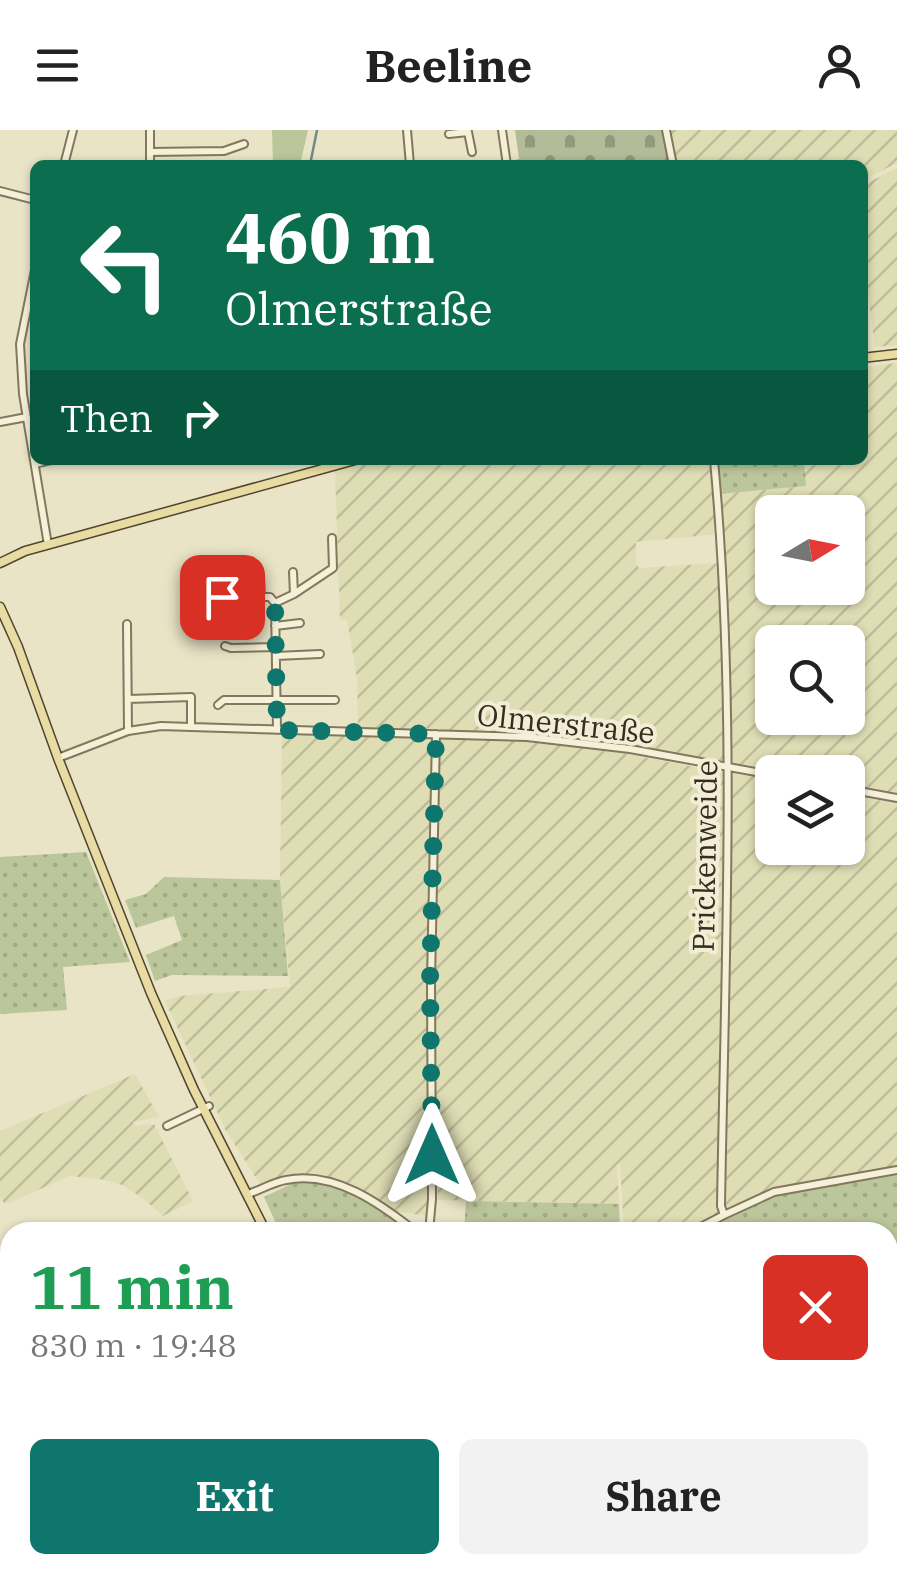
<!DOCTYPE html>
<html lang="en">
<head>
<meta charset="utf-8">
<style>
	:root { --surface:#fff; --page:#f2f2f2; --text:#222; --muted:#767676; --accent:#0f766e }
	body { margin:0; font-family:"IBM Plex Serif",serif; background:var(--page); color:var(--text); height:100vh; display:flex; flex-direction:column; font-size:38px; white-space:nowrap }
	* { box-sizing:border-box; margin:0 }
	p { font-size:32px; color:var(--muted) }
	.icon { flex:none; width:55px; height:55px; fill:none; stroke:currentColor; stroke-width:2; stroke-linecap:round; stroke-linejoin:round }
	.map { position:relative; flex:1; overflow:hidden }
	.side { position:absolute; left:0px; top:1092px; width:898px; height:352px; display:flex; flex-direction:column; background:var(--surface); border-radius:30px 30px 0 0; box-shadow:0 2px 8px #0004 }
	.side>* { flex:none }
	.hud { position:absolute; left:30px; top:30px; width:838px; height:305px; border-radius:15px; box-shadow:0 2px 8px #0004; background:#0b6e4f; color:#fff; overflow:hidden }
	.needle { width:65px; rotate:80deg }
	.fabs { position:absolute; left:755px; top:365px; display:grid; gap:20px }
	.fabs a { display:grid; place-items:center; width:110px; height:110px; border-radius:15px; background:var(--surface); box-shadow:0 2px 8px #0004; font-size:50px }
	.pin { position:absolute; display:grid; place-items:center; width:85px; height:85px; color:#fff; margin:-42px; border-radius:20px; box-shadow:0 5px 15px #0006 }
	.me { position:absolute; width:110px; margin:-55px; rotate:0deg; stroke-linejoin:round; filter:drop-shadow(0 0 8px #0008) }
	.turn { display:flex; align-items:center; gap:35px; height:210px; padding:0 30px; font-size:45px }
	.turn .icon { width:130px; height:130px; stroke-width:2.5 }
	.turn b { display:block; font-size:70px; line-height:85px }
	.then { display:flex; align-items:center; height:95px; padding:0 30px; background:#0003; gap:20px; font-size:38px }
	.round { display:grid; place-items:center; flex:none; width:105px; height:105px; border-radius:15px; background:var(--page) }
	.overview { display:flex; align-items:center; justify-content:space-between; height:170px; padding:0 30px }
	h1 { font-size:60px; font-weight:700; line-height:75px; color:#1e9e55 }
	.button { display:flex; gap:20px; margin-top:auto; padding:20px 30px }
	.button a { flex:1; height:115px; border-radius:15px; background:var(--accent); color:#fff; font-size:40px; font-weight:700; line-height:115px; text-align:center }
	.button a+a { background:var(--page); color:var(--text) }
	header { display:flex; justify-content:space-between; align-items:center; height:130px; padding:0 30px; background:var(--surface); font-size:45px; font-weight:700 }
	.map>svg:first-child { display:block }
	.farmland { fill:url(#farmland-furrows); fill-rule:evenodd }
	.grass { fill:url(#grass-dots) }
	.cemetery { fill:url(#cemetery-stones) }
	.park { fill:#bbc69b }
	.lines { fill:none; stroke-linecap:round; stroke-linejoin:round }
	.stream { stroke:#6f8a88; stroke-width:2.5 }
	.minor-casing { stroke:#83775e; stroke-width:10 }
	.major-casing { stroke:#514431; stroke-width:11 }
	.minor { stroke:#f5f0d8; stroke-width:6 }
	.major { stroke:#e8dca2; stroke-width:8 }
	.route { stroke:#0f766e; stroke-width:18; stroke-dasharray:0 32.4 }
	.labels { text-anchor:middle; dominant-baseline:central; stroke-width:8; stroke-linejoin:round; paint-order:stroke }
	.street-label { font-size:30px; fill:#342d20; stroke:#f2edd5 }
</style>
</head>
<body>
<header><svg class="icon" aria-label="menu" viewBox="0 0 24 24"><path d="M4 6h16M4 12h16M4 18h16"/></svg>Beeline<svg class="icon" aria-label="person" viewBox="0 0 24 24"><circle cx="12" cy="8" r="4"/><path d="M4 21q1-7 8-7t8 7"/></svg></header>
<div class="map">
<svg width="897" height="1444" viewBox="0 0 897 1444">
	<defs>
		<pattern id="farmland-furrows" width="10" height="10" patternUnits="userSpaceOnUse" patternTransform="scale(2.5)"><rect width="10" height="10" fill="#deddb4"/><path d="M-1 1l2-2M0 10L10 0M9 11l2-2" fill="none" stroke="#bfbe9a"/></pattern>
		<pattern id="grass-dots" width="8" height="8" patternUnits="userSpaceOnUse" patternTransform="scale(2.5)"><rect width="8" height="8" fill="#bbc69b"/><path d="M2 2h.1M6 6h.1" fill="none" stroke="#a1aa85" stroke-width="1.8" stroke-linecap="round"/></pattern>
		<pattern id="cemetery-stones" width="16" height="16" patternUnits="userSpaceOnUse" patternTransform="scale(2.5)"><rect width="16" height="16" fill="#b3bc99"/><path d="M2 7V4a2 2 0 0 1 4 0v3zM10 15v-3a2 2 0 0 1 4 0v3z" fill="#92997c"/></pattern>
	</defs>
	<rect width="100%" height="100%" fill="#e9e4c6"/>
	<path class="farmland" d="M668,0H897V33L863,50L862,35H677Z
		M897,38V215L875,217L867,158H863V55Z
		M897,233V665L848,656V642H775L735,635L731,628L728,454L719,364L806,356L804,330H862L863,237ZM772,382H848V458H772ZM772,512H848V588H772Z
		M382,330H711L718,404L636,412V433L639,438L720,433L726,624L724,629L715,632L621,615L537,605L358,598L357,548L347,490H340L335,341Z
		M282,604L433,608L427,1086L392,1081L329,1049L286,1044L260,1054L226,1001L165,871L180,866L290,857L280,750Z
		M452,608L550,612L602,619L726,643L719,1079L717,1086L692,1098L624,1100L620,1034H617L619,1074L438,1070L434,985L433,822L438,618L442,609Z
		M734,642L772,649V718H848V664L897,674V1037L777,1058L728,1080L723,1076L732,647Z
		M135,944L159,987L133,992L136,996L154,994L193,1071L163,1086L144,1069L122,1055L100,1049L70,1046L6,1074L3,1072L0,1065V1001Z
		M888,1352L897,1353V1444H526V1435H888Z
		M10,1429V1435H116L121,1444H0V1431Z"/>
	<path class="grass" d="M716,330H743L744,334L753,333L754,330H804L806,356L719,364Z
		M86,722L130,832L63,837L67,880L0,884V727Z
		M164,747L280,750L288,846L172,845L155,851L146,825L182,810L174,786L136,798L125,770L146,764Z
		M897,1042V1115L888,1116V1102H721L720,1091L777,1062Z
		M308,1052C347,1055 381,1078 410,1102H280L264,1067L291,1054Z
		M466,1071L619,1074L620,1102H464Z
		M897,1139V1313H888V1140Z
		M0,1224H10V1361L0,1363Z
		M116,1435H332L334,1444H121Z
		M360,1435H521V1444H361Z"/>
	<path class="cemetery" d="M515,0H663L670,35H511L510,31L519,29Z"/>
	<path class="park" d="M272,0H308L300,35H273Z"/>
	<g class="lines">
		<path class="stream" d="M310,35L317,0
			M0,1218H10
			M0,1359L10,1351"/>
		<defs>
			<path id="minor" d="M150,0V35
				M407,0L410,35
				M502,0L507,35
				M666,0L673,35
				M468,2L472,22
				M449,4L468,2
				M150,22L224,21L244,14
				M64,35L73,0
				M0,61L35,70
				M35,140L20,214L23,264L48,415
				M0,292L27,287
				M35,334L52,330
				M293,442L294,464
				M260,446L261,467
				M220,447L222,467H270L275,473
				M127,494L128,601
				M275,496L300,493
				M225,516L231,518L276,517
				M276,526L320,524
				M128,569L191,567V597
				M218,575L224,570H335
				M277,600L275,473L294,464L333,438L332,408
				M58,628L128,601L161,596L191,597L527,607L630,619L772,645
				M848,659L897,668
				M167,996L209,976
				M248,1064C261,1060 273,1052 286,1050C334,1040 381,1074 416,1102
				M724,1085L774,1062L897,1040
				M429,1102L432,1069L431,851L436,604
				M691,1102L724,1085L721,1076C725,827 737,578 714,330"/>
			<path id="major" d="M862,228L897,224
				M0,433L25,421L355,330
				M0,477L18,517L58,628L151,863L194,960L266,1102
				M347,1435L348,1444"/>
		</defs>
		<use href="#minor" class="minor-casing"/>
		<use href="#major" class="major-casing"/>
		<use href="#minor" class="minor"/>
		<use href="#major" class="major"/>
	</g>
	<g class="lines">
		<path class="route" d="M222,467L270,468L275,472L277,600L436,604L430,851L432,1025"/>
	</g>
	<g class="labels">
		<g class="street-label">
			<text transform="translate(566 593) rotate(6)">Olmerstraße</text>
			<text transform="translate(704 726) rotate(-89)">Prickenweide</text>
		</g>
	</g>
</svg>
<div class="fabs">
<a><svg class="needle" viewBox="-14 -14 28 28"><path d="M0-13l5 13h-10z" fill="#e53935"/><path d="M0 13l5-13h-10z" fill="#767676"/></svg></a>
<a><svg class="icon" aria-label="search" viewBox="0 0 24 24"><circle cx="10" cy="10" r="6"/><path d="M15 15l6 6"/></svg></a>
<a><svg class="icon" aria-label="layers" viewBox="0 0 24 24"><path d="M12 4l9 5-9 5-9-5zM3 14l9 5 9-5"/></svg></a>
</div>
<div class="pin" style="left:222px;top:467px;background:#d93025"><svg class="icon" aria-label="arrive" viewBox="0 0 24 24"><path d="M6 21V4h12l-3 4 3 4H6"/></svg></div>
<svg class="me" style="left:432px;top:1025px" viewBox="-20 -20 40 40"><path d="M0-17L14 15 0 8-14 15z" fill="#0f766e" stroke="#fff" stroke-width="4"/></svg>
<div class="hud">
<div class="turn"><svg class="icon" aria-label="left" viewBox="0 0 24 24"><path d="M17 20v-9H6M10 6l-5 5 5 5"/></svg><div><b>460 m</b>Olmerstraße</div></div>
<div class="then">Then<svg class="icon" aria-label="right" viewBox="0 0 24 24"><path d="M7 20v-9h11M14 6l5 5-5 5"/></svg></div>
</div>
<section class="side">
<div class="overview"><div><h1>11 min</h1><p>830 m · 19:48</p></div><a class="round" style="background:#d93025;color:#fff"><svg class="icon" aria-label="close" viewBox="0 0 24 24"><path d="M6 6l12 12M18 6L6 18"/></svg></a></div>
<div class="button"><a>Exit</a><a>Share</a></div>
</section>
</div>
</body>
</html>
